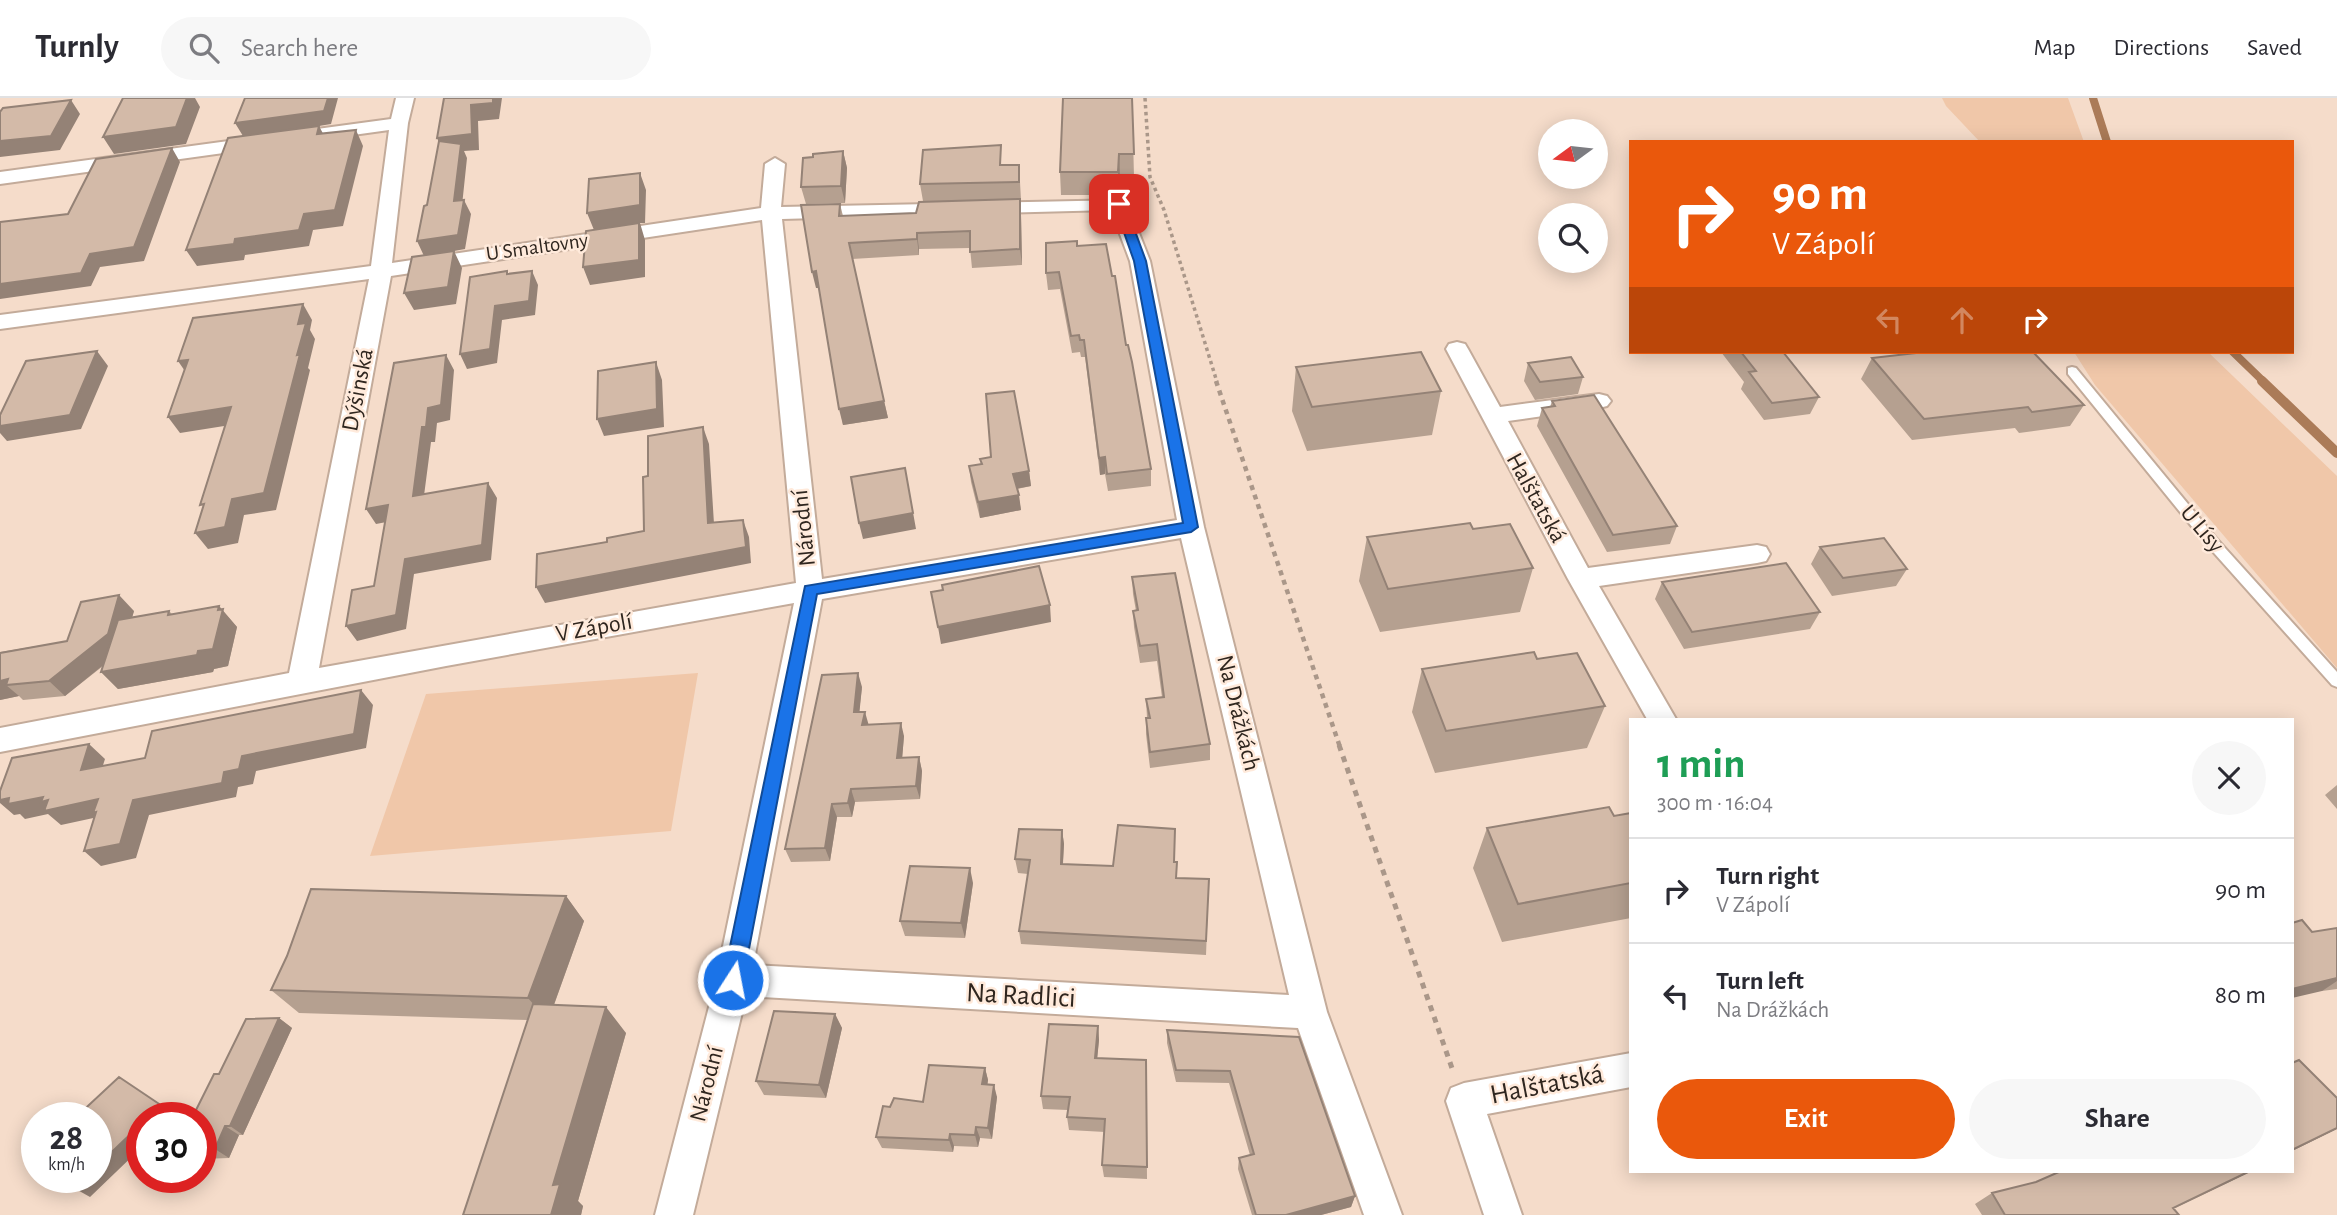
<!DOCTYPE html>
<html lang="en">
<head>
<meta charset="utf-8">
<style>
	:root { --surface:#fff; --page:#f7f7f7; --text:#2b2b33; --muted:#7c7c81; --line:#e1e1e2; --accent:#ea580c }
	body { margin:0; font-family:"Alegreya Sans",sans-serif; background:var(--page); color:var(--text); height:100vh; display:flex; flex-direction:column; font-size:26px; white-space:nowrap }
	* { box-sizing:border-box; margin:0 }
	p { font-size:23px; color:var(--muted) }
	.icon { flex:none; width:38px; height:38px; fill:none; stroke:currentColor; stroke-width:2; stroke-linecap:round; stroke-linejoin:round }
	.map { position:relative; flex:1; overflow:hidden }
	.side { position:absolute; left:1629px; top:620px; width:665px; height:455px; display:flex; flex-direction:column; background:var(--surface); border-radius:0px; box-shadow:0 4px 18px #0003 }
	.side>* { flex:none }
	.top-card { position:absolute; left:1629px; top:42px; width:665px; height:214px; border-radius:0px; box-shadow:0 4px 18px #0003; background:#ea580c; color:#fff; overflow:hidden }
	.needle { width:46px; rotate:255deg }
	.fabs { position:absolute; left:1538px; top:21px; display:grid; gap:14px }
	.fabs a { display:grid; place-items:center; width:70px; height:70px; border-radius:50%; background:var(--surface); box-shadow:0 4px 18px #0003; font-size:35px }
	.speed { position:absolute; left:21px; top:1004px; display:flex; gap:14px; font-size:35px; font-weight:700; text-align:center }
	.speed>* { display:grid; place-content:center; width:91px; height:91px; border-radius:50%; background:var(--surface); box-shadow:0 4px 18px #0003; line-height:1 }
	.speed small { font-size:18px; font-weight:400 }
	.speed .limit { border:10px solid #d22; background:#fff; color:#111 }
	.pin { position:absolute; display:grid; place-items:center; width:60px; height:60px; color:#fff; margin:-30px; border-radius:14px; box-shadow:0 4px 10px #0006 }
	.me { position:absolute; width:77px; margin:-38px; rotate:11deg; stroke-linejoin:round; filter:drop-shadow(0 0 5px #0008) }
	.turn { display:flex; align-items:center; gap:24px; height:147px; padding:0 28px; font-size:32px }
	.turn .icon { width:91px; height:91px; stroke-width:2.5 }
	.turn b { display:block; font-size:49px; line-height:60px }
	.lanes { display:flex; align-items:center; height:66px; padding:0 28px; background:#0003; justify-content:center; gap:35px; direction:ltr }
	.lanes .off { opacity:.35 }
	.round { display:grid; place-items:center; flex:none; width:74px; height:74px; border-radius:37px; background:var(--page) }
	.head { display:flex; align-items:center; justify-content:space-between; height:119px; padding:0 28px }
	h1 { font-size:42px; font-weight:700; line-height:52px; color:#1e9e55 }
	.button { display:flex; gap:14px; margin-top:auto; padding:14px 28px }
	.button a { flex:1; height:80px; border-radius:42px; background:var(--accent); color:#fff; font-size:28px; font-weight:700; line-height:80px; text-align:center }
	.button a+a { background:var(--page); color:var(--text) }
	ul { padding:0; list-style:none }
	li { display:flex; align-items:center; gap:21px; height:105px; padding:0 28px; border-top:2px solid var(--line) }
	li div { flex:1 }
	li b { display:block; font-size:26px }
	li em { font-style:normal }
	header { display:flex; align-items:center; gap:42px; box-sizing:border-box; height:98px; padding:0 35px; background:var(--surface); border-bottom:2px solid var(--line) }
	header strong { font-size:33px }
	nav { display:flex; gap:38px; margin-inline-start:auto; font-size:24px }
	.search { width:490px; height:63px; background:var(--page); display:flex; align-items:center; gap:18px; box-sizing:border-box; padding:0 24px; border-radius:38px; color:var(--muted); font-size:26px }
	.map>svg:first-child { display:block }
	.green { fill:#f0c7a9 }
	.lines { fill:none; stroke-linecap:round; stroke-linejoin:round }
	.stream-far1 { stroke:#ab7b58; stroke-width:8 }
	.stream { stroke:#ab7b58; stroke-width:10 }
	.lane-casing { stroke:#c3ab9a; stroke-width:4 }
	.street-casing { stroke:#c3ab9a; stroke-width:4 }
	.path-far2 { stroke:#aa9789; stroke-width:3.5; stroke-dasharray:3.5 3.5; stroke-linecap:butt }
	.path-far1 { stroke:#aa9789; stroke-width:4.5; stroke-dasharray:5 5; stroke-linecap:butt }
	.path { stroke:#aa9789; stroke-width:5; stroke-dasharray:6 6; stroke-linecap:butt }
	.lane { fill:#fff; fill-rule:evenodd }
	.street { fill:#fff; fill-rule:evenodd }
	.wall { fill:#b5a090 }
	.shaded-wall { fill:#948276 }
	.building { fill:#d3baa8; stroke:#948276; stroke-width:2 }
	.route { fill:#1a73e8; stroke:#114b97; stroke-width:2 }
	.labels { text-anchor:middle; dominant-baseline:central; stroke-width:5; stroke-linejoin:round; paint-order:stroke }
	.far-street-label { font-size:21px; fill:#2f261f; stroke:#ffeadb }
	.street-label { font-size:24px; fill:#2f261f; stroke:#ffeadb }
	.near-street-label { font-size:28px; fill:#2f261f; stroke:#ffeadb }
</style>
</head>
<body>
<header>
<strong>Turnly</strong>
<div class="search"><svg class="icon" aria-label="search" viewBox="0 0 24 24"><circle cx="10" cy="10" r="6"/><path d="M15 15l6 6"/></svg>Search here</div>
<nav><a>Map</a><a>Directions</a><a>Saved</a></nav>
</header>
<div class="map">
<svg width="2337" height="1117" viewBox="0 0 2337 1117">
	<rect width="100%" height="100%" fill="#f5dcca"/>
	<path class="green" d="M1942,0H2068L2084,44H1980L1946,8Z
		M2074,254H2208L2337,378V570L2095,287Z
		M698,575L671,733L370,758L426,596Z"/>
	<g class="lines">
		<path class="stream-far1" d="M2093,0L2107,44
			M2233,254L2264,284"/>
		<path class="stream" d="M2262,283L2337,355"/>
		<defs>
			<path id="lane" d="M2072,269L2076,270L2216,440L2337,574V589L2332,587L2206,446L2068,276V270Z"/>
			<path id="street" d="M396,0H414L408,25L392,165L761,110L765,66L775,60L785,66L781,109L1126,102L1150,163L1204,429L1327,914L1402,1117H1364L1298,930L746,898L693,1117H655L716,882L794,505L446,568L0,654V630L289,575L369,181L0,231V217L371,168L389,32L0,86V74L391,21ZM1111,112L1130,163L1177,422L822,481L782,121ZM762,122L796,485L319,570L391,178ZM1181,440L1289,897L753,867L822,501Z
				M1457,244L1465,246L1468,251L1500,309L1599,296L1607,298L1611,303L1607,308L1599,310L1508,323L1588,470L1757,447L1766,449L1770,456L1766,463L1757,465L1599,488L1676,621H1647L1568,481L1446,251L1449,246Z
				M1631,955V989L1487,1016L1522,1117H1484L1446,1003L1451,990L1464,985Z"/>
		</defs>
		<use href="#lane" class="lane-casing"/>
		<use href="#street" class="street-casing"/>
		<path class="path-far2" d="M1145,0L1150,79L1164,112L1217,284"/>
		<path class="path-far1" d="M1216,283L1340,649"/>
		<path class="path" d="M1339,647L1453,973"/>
		<use href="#lane" class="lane"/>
		<use href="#street" class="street"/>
	</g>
	<path class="wall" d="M1132,0L1134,79H1120L1119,97H1061L1060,74Z
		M843,53L847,70L845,105L806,106L801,89L813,59Z
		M1002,67H1019L1020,84L1021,102H1020L1021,117L1022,167L972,170L970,150L919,151V157L852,161L888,320L843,327L819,190H816L840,106L843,118L916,115L923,103L920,86Z
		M1077,148L1126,247L1151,371V388L1108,393L1105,376L1100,377L1085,259H1081L1080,254L1072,255L1060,191L1048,192L1046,175Z
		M1721,254H1783L1819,299L1810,316L1764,322L1741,291L1744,284Z
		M1872,260L2084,307L2070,328L2019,335L2015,330L1912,342L1861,281Z
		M1528,265L1583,279L1578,296L1535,302L1524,283Z
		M1296,269L1441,293L1432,337L1307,353L1292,313Z
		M1552,303L1677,428L1670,446L1607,454L1537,328L1542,310L1550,309Z
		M980,361L1029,373L1031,388L1017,391L1021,412L980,420L971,384L969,368L981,366Z
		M1473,431L1533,470L1520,514L1380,534L1359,483L1367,439Z
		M1820,449L1907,471L1896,488L1832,498L1811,466Z
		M1132,479L1210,646V662L1150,670L1146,636V620H1147L1146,601L1162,599L1157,563L1140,565L1134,529L1133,513H1136L1133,496Z
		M1662,484L1820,514L1810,531L1684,551L1655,501Z
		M219,508L237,529L228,568L214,571L213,574L118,591L101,574L103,568L65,598L23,602L19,598L0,602V554L67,543L134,513L132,519L169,513L172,516Z
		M1537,561L1605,608L1587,650L1435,675L1412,614L1422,571Z
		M862,589L859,614L868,627L904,638L902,660L919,659L922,673L920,701L855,704L852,719H837L830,763L791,764L785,751Z
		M2337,687V711L2325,697Z
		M1631,715V820L1502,844L1473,770L1487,730L1614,718Z
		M1062,732L1064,746L1063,766L1113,768L1175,745L1174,764L1177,780L1209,781L1206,857L1021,846L1019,833L1028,776L1018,775L1015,761Z
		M973,785L965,840L905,838L900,823Z
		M566,798L584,823L554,907L626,935L578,1103L583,1108L581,1117L528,922L299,915L271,892Z
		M2337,830V891L2322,893L2312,834Z
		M835,916L842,930L826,1000L764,997L756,983Z
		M279,920L292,930L243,1037H239L229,1060L201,1061V1020L219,976Z
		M1098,928L1099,942L1097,960L1146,962L1147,1081L1104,1079L1102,1067L1105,1034L1069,1032L1067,1019L1068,1012L1043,1011L1041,998Z
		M1167,932L1299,939L1355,1098L1351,1109L1321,1117H1252L1238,1071L1239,1060L1250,1057L1229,985L1176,984L1167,945Z
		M985,970L988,982L987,986L997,999L992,1041L980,1040L978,1049L954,1048L953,1054L882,1050L876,1039L890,1009L923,1004Z
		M1992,1095L2174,1111L2179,1117H1982L1975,1106Z"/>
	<path class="shaded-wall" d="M187,0H195L200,9L186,46L114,56L103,39Z
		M328,0H338L331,26L319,28L327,43L317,36L243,38L235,25Z
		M493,0H502L499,21L478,23L479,52L464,53L467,60L461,117L454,103L444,56L437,40L471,7Z
		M71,2L80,16L60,52L0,59V43Z
		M356,32L363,48L343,128L313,132L309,148L245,157L244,162L197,168L186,152L304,116Z
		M172,50L180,64L144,163L100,169L91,188L0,201V186L90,156Z
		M843,53L847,70L845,105L841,88Z
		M1119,56L1120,79L1119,97L1118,74Z
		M640,75L646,92L645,125H640L645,142V179L590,187L583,169L594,132L587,115Z
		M1020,101L1021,117L1022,167L1020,151Z
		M464,102L471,116L465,151L454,153L462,170L456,206L414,212L404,195L424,158L417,143Z
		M917,135L919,151V157L917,141Z
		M532,173L538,187L535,217L502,222L497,265L467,271L460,256L495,208Z
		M816,173L820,190H816L812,174Z
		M303,206L312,222L310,232L315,241L308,270L310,272L276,412L244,417L238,445L208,451L195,435L232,401L297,257L298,226Z
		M97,253L108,268L81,331L7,343L0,335V328Z
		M446,257L454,272L450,322L437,325L435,344H431L422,413L413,398L422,329Z
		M188,262L189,279L178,263Z
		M656,264L662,282L664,329L604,338L597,321Z
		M884,303L888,320L843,327L839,311Z
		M231,309L243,325L180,335L168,319Z
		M703,329L709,346L715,442L708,425Z
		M1105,359V376L1100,377L1099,360Z
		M905,370L916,431L863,441L859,425Z
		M1029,373L1031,388L1015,391L1013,376Z
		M488,385L497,400L491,462L414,476L406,531L357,543L346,528L405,461Z
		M1019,397L1021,412L980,420L978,404Z
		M388,407L397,422L376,426L366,411Z
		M743,422L749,439L751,465L545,505L536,489Z
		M119,497L134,513L123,551L65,598L49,583Z
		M1050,507L1051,524L941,546L938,529Z
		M219,508L237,529L228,568L214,571L213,574L118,591L101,574L218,512Z
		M858,575L862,589L858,628L854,614Z
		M8,581L6,587L19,598L0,602V583Z
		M361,592L373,607L366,650L256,673L253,686L238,689L236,699L149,717L136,760L101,768L84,753L133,702L224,674L242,658Z
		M865,614L869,628L862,627Z
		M901,625L904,638L901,674L897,660Z
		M89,646L105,661L97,686L81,672Z
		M919,659L922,673L920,701L916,688Z
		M851,691L855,704L852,719L848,705Z
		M43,699L98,701V719L61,727L48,716L25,721L20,716L14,717L0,705V702L9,700Z
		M832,706L837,719L830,763L825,750Z
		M1062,732L1064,746L1062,779L1061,766Z
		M970,770L973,785L965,840L961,825Z
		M566,798L584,823L548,923L528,900Z
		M2337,880V883L2322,893L2292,900V891Z
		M606,909L626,935L578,1103L583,1108L581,1117H551L553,1087Z
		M835,916L842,930L826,1000L819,987Z
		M279,920L292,930L243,1037L230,1028Z
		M1098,928L1099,942L1096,973L1095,960Z
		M985,970L988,982L986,998L982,986Z
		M994,987L997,999L992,1041L988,1030Z
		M139,1028L142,1030V1049L90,1099L74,1090L85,1080H96V1069Z
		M225,1028L239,1037L229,1060L215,1051Z
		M976,1029L980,1040L978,1049L975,1037Z
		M2337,1030V1031L2292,1053V1052Z
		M950,1036L954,1048L953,1054L949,1042Z
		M2250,1073H2252L2160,1117Z
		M1355,1098L1351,1109L1321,1117H1286Z"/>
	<path class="building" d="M123,0H187L176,29L103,39Z
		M245,0H328L324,13L235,25Z
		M444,0H493V5L471,7L472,36L437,40Z
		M1063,0H1132L1134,56H1119L1118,74H1060Z
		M71,2L51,38L0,43V14L3,10Z
		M319,28L317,36L356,32L335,112L304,116L299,132L235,141L234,146L186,152L228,40Z
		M439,43L461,46L454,103L464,102L458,137L417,143L424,108L427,107Z
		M1001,47L1000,67H1019V84L920,86L923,52Z
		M172,50L134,149L90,156L81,175L0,186V124L68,116L96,61Z
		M843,53L841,88L801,89L803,60L813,59V56Z
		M640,75V107L587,115L589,81Z
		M1020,101V151L970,154V133L917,135V141L849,145L884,303L839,311L816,173L812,174L801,107L840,106L839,118L916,115L919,104Z
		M639,125V162L583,169L586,133Z
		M1077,143V148L1106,146L1112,178H1115L1126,247H1128L1132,264L1151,371L1107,376L1105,359L1099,360L1084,242H1080L1079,237L1071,238L1059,174L1046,175V145Z
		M454,153L448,189L404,195L412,159Z
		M507,173V176L532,173L529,203L495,208L490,251L460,256L470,179Z
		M303,206L298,226L306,225L297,257L300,256L264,395L232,401L225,429L195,435L204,406L200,407L231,309L168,319L188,262L178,263L193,220Z
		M97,253L70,317L0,328V317L26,263Z
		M1421,254L1441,293L1312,309L1296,269Z
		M1741,254H1783L1819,299L1772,305L1749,274L1756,273Z
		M1925,254H2033L2084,307L2032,314L2028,309L1924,321L1872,260Z
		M446,257L441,307L428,310L426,329H422L413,398L488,385L482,447L405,461L396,517L346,528L352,492L374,488L388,407L366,411L394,265Z
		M1571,259L1583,279L1540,284L1528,265Z
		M656,264L657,311L597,321L598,273Z
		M1014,293L1029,373L1013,376L1019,397L978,404L969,368L982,366L980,361L991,359L986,296Z
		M1594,297L1677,428L1613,437L1542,310L1555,308L1552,303Z
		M703,329L708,425L743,422L746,449L536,489L537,456L607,444V440L644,433L643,379L648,378V338Z
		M905,370L913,415L859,425L851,379Z
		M1470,425L1473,431L1510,426L1533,470L1388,491L1367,439Z
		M1884,440L1907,471L1843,480L1820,449Z
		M1786,465L1820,514L1692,534L1662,484Z
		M1039,468L1050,507L938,529L931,494L943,492L942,487Z
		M1175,475L1210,646L1150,654L1146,620H1150L1146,601L1164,599L1157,546L1140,548L1133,513L1138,512L1132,479Z
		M119,497L108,536L49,583L6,587L8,581L0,583V555L67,543L81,504Z
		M219,508L218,512L223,511L213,551L198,553L197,557L101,574L118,522L169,513L168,517Z
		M1534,554L1537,561L1577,555L1605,608L1446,633L1422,571Z
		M858,575L854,614H865L862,627L901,625L897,660L919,659L916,688L851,691L848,705L832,706L825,750L785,751L822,577Z
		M361,592L354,636L242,658L239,671L224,674L222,685L133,702L120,746L84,753L96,714L93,715L98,701L44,713L48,702L41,704L43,699L8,706L9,700L0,702V693L12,660L89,646L81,672L145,660L152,633Z
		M1609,709L1614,718L1631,715V785L1518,806L1487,730Z
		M1118,727L1175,731L1174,764H1177L1176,780L1209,781L1206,843L1019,833L1030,762L1015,761L1019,731L1062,732L1061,766L1113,768Z
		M910,768L970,770L961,825L900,823Z
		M311,791L566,798L528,900L271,892L287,858Z
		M2302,822L2312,834L2337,830V880L2292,891V825Z
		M533,906L606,909L553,1087L560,1086L551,1117H463Z
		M774,913L835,916L819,987L756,983Z
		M279,920L230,1028H225L215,1051L201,1052V1020H192L214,976H219L246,921Z
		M1049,926L1098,928L1095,960L1146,962L1147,1069L1102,1067L1105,1021L1067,1019L1070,999L1041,998Z
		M1167,932L1299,939L1355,1098L1286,1117H1256L1239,1060L1254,1056L1230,973L1176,972Z
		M2299,962L2337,1000V1030L2292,1052V965Z
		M929,967L985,970L982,986L994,987L988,1030L976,1029L975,1037L950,1036L949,1042L876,1039L883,1008L890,1009L894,1000L923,1004Z
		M119,979L180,1020H142V1028H139L96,1069V1020H75Z
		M2061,1073H2250L2173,1110L2179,1117H2005L1992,1095L2036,1084Z
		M60,1080H85L74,1090Z"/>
	<path class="route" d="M1119,103L1125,106L1146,163L1198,429L1191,434L817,496L743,882L740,888L733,891L726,888L723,882L805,488L1183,425L1134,163L1114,106Z"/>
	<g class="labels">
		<g class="far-street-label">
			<text transform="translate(537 149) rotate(-8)">U Smaltovny</text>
		</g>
		<g class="street-label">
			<text transform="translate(358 292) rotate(-79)">Dýšinská</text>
			<text transform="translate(1536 400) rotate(61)">Halštatská</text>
			<text transform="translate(804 430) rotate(-96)">Národní</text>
			<text transform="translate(2202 431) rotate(50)">U Lísy</text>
			<text transform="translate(594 530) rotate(-10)">V Zápolí</text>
			<text transform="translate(1238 615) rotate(76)">Na Drážkách</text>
			<text transform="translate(707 986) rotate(-76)">Národní</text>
		</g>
		<g class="near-street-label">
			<text transform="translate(1021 898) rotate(3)">Na Radlici</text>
			<text transform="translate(1547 987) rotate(-11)">Halštatská</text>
		</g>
	</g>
</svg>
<div class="fabs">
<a><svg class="needle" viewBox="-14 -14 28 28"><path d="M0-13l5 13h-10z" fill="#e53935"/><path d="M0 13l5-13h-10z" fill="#7c7c81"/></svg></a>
<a><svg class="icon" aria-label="search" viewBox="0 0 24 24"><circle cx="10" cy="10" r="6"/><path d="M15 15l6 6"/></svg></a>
</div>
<div class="speed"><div>28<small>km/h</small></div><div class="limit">30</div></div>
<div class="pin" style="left:1119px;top:106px;background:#d93025"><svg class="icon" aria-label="arrive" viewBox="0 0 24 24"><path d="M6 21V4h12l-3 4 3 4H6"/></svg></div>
<svg class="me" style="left:733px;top:882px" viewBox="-20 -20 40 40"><circle r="17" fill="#1a73e8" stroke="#fff" stroke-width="3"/><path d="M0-11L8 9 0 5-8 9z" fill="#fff"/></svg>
<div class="top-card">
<div class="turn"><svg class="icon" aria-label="right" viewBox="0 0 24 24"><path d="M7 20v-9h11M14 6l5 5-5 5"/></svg><div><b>90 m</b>V Zápolí</div></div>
<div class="lanes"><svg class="icon off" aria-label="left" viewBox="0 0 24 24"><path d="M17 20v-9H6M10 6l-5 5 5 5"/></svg><svg class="icon off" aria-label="ahead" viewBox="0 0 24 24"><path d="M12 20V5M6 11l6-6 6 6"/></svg><svg class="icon" aria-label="right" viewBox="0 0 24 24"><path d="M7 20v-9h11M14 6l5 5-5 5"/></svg></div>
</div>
<section class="side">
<div class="head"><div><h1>1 min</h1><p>300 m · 16:04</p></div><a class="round"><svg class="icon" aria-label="close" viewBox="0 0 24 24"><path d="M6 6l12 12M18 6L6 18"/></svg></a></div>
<ul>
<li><svg class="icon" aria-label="right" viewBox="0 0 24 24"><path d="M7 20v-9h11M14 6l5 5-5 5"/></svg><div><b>Turn right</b><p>V Zápolí</p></div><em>90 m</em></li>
<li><svg class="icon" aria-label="left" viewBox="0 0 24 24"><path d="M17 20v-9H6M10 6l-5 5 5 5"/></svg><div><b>Turn left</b><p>Na Drážkách</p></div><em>80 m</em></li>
</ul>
<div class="button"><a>Exit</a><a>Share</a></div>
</section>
</div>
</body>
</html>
